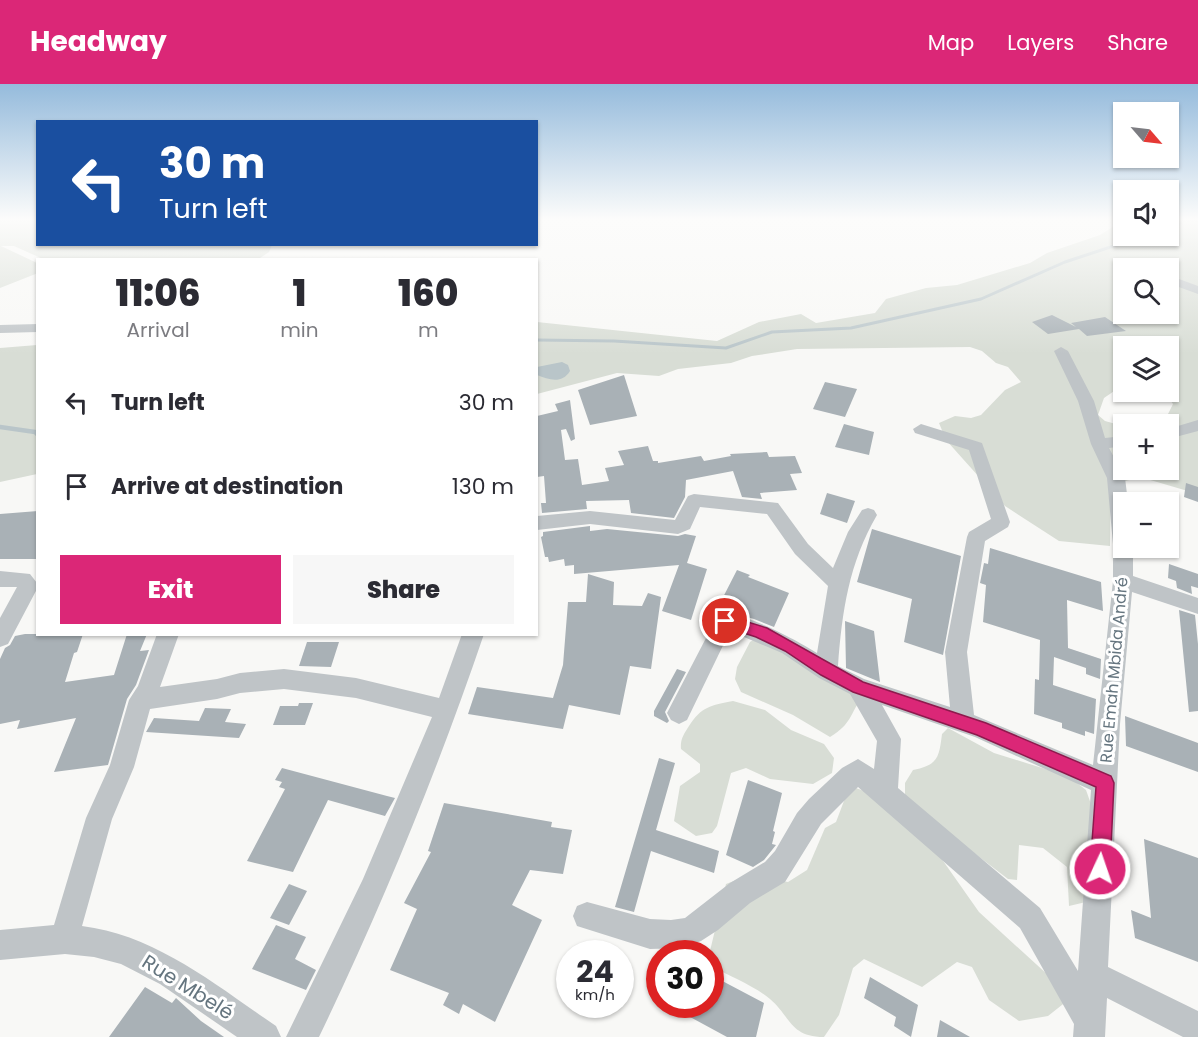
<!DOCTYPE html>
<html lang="en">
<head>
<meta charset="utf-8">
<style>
	:root { --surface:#fff; --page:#f7f7f7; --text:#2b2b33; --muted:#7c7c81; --accent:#db2777 }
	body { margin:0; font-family:Poppins,sans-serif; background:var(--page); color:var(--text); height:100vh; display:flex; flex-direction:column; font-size:22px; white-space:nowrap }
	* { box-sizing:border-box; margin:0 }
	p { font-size:20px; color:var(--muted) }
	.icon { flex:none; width:33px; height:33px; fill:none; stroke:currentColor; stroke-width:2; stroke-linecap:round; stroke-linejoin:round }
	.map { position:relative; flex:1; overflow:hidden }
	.panel { position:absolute; left:36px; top:174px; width:502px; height:378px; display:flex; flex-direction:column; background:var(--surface); border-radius:0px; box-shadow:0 2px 4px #0004 }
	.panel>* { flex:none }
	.hud { position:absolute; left:36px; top:36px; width:502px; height:126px; border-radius:0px; box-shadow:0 2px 4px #0004; background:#1a4fa0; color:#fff; overflow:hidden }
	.needle { width:39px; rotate:118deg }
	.fabs { position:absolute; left:1113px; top:18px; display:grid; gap:12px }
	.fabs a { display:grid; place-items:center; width:66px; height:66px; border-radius:0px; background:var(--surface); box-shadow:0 2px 4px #0004; font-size:30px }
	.speed { position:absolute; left:556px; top:856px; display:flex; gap:12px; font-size:30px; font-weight:700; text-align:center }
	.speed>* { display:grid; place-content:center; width:78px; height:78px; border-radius:50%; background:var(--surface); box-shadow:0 2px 4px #0004; line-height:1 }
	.speed small { font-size:15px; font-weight:400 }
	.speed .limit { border:9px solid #d22; background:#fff; color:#111 }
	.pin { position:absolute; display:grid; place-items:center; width:51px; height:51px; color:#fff; margin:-26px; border:3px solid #fff; border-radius:50%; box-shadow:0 2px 6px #0007 }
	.me { position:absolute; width:66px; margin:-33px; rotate:3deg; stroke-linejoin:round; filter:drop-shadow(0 0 4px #0008) }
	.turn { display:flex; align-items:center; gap:21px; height:126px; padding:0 24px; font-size:27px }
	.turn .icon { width:78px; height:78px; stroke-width:2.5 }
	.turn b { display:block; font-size:42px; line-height:51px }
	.eta { display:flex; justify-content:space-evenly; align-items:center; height:102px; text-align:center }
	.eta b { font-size:36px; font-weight:800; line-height:42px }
	.primary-button { display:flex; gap:12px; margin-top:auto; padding:12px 24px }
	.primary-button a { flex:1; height:69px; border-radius:0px; background:var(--accent); color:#fff; font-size:24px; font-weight:800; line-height:69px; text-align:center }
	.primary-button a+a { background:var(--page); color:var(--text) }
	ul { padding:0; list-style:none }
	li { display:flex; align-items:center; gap:18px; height:84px; padding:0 24px }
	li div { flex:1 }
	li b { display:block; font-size:22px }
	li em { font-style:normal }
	header { display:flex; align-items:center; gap:36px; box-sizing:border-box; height:84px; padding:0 30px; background:var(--accent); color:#fff }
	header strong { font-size:28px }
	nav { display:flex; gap:33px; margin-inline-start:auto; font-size:21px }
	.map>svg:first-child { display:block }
	.green { fill:#d8ddd5; fill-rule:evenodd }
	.water { fill:#b9c5c9 }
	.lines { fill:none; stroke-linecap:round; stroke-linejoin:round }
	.stream-far1 { stroke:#b9c5c9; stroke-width:3 }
	.stream { stroke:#b9c5c9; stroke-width:4.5 }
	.building { fill:#a9b1b6 }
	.minor { fill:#bfc4c7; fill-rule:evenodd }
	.route { fill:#db2777; stroke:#8e194d; stroke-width:1.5 }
	.labels { text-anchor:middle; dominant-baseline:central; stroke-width:6; stroke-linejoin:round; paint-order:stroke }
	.street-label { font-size:16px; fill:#65757f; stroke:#fff }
	.near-street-label { font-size:20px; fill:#65757f; stroke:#fff }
</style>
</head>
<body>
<header>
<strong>Headway</strong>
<nav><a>Map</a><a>Layers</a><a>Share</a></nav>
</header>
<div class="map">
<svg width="1198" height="953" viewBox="0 0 1198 953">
	<rect width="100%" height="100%" fill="#f8f8f6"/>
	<path class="green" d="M0,136H37L38,160L272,161L269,168L257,176L43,175L14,162H1L37,179L38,189L0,204Z
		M1119,136H1123L1124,152H1168L1169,136H1198V410L1140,393L1111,401L1110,462L1059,457L1005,422L946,356L939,339L955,332L971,334L981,331L1005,306L1021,298L1008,283L996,279L982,267L970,263L797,265L752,272L731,279L678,285L659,292L617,289L537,310V238L717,257L759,238L801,230L816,239L875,229L886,215L926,204L957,201L1030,179L1047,169L1100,151L1119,139ZM1124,184H1168V230H1124ZM1124,262H1168V308H1157L1168,313L1173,320L1168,330L1151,340H1168V386H1124L1123,342L1105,337L1098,331L1104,314L1123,301Z
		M37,261V390L0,398V264Z
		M756,554L864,611C849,630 853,639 830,653L793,631L741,608L735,595L737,583L750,558Z
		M733,617L765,626L791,646L824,660L834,674L832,689L813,700L770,695L746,684L731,689L717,742L712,749L696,752L674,737L680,702L700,688V680L681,665C680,655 684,650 689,642C701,623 711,621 733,617Z
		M948,644L994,669L1068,692L1086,706L1092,723L1086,818L1069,822L1067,783L1043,764L1019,761L1017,796L1008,795L905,716V699L913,686C938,681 939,674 942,650Z
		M856,704L880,713L915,737L979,828L1072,913L1048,932L1019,937L989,916L972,883L957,878L922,903L864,875L853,884L839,931L824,953C790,953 791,933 770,915C756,903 730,892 713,883L710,867L726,800L749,791L788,798L807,786L825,744L836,738L847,709Z"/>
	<path class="water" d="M562,278L568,281L570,287C562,300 549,296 537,291V283Z"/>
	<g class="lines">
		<path class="stream-far1" d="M1168,143L1180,139
			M537,256L614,257L726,264L772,248L851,244L981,215L1065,178L1144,152"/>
		<path class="stream" d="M0,343L35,348L38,351"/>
	</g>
	<path class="building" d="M1052,231L1076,243L1071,239L1105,233L1126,247L1087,252L1079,245L1048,250L1032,238Z
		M624,291L637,332L590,341L578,306Z
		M825,298L857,305L845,333L813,325Z
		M570,316L575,355L571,357L566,345L561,346L565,376L578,375L582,401L609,397L605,384L624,381L618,367L648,362L653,377H658V379L701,372L704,377L731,372L730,370L767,368L769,373L795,372L802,389L790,390L797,406L760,409L762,415L742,413L733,387L686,396L685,413L674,434L631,429L629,416L586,417L587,425L542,429L541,419H546L544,392L537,393V332L558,327L555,320Z
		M844,340L874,348L869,371L835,363Z
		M1186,399L1198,403V418L1184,413Z
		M827,409L855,417L847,439L820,430Z
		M38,427V475H0V430Z
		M590,442V447L607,445L678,452L685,450L696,452L687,479L707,485L691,536L662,527L679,481L574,490V481L565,482L564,475L549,478L548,473H545L541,453L543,452V448Z
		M872,445L961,472L943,571L904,558L912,515L857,498Z
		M990,464L1101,498L1103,527L1067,516L1068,564L1101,575L1100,595L1086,590V584L1054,573L1053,601L1096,615L1094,650L1085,647V652L1062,644V639L1034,630L1035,595L1039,596L1040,556L983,538L986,501L980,499L984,479L988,480Z
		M1169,480L1198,490V504L1191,502L1192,510L1177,504L1176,497L1168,494Z
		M737,486L750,491L748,493L789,509L774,543L754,535L717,525Z
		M588,490L614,498L613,521L642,522L648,509L661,513L651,585L630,582L620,631L569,621L563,645L468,630L477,603L553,614L563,581L568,518H586Z
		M1179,526L1195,531L1198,560V627L1189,628Z
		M845,537L874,547L880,598L846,584Z
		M25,550H83L77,568L74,569L65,598L114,591L127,550H147L140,567L149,566L136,601L127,615L108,681L54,688L76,634L17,645L20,636L0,640V575L5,564L10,561L15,552Z
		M307,558H339L331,583L299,582Z
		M677,585L686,588L665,628L669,637L667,639L654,632V627Z
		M299,619H313L305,641H273L280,622H298Z
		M205,624L231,625L225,638L246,640L239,654L146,648L154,634L199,637Z
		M1125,632L1198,659V688L1126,662Z
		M659,674L675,679L656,746L719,767L714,789L651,767L634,828L615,823Z
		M282,684L387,712L395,714L385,732L328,716L293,788L247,777L285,705L279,703L282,698L275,696Z
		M748,696L782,709L773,747L775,748L772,760L776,761L764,776L753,783L726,771Z
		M444,719L552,738L551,743L572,746L563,790L530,786L512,821L542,836L495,938L463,920L459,930L443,921L449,909L390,886L417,825L404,819L431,768L428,767Z
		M1144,755L1198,774V878L1135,854L1131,826L1151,834Z
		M289,800L307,807L289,841L270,834Z
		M276,841L306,853L295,875L316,886L306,906L252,885Z
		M711,891L764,919L756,953H727L668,921H711Z
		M870,893L918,921L911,953L894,942L896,933L864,914Z
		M145,903L172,919L176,914L201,937L224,953H109Z
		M940,936L970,953H937Z"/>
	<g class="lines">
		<path class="minor" d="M1168,191L1198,202V210L1168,199Z
			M38,240V248L0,249V241Z
			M1061,263L1068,267L1094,317L1105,354L1124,352V362L1109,364L1125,394L1128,418H1124V464H1133V492L1198,514V530L1132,508L1120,640L1108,883L1198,927V953H1183L1107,914L1105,953H1073L1074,940L1020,844L858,703L821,740L785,798L750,819L718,846L701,857L681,864L650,865L577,842L573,832L577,822L587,818L650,835L671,836L685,834L730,799L765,778L775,767L797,729L809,715L842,684L858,675L874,685L877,657L850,610L819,594L782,569L730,547L687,636L679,640L671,636L667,629L718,531C739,524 798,557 817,569L828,502L795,470L767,430L700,423L690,445L678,450L590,440L537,446V432L590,427L675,436L688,412L694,410L778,419L808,460L833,484L848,448L862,426L868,424L874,426L877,431C849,479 842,527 838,582L864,595L950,623L945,568L967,453L969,448L991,435L969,366L915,349L913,345L921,340L982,359L1010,438L1008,443L985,457L967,568L974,631L1093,681L1113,497V460L1107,394L1091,360L1078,317L1054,267ZM882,621L975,653L1091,706L1078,887L1040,824L898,704L901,655Z
			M1198,336V347L1168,355V345Z
			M0,487L30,490L37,499V505L8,560L0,563V534L17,503H0Z
			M157,550H179L160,603L217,595L240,589L284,585L356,594L439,614L462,550H484C437,688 382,822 319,953H286L363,795L432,633L356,614L284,605L240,609L217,615L150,625L134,683L112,735L82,842C156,851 217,902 276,942L281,953H237L160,900L121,880L94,873L65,870L0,876V846L54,841L86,734L110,681L129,616L138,602Z"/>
	</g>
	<linearGradient id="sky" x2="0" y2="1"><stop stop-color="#95bbdc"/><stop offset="0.5" stop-color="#fcfcfb"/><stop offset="1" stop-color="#fcfcfb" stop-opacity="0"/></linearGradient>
	<rect width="1198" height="270" fill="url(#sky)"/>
	<path class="route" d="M725,531L767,544L863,598L986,639L1111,692L1114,699L1110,785L1107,791L1100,794L1093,791L1090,785L1096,703L977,651L853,608L821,591L785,567L756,553L719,541L717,537L719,532Z"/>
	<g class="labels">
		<g class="street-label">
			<text transform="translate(1114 586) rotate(-85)">Rue Emah Mbida André</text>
		</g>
		<g class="near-street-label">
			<text transform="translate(188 903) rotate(32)">Rue Mbelé</text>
		</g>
	</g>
</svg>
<div class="fabs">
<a><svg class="needle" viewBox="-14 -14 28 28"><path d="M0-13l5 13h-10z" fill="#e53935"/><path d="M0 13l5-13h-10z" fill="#7c7c81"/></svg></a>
<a><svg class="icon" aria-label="sound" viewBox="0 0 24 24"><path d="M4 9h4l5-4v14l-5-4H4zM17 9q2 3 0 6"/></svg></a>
<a><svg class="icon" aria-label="search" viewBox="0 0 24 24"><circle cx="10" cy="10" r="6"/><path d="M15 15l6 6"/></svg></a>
<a><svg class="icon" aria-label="layers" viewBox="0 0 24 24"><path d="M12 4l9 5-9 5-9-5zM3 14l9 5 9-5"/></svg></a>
<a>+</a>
<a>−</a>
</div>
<div class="speed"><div>24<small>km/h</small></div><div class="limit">30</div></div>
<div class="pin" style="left:725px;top:537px;background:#d93025"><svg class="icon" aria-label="arrive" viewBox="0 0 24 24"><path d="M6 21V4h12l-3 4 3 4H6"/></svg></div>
<svg class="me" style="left:1100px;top:785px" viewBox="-20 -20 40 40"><circle r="17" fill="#db2777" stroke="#fff" stroke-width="3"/><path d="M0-11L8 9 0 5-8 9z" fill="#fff"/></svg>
<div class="hud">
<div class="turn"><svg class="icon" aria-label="left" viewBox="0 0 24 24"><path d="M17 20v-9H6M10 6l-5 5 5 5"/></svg><div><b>30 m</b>Turn left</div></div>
</div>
<section class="panel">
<div class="eta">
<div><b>11:06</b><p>Arrival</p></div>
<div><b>1</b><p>min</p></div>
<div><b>160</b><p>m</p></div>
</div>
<ul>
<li><svg class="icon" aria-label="left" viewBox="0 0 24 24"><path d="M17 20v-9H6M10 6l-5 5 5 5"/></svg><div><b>Turn left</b></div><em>30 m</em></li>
<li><svg class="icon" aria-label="arrive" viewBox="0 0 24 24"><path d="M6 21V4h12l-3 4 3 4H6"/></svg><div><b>Arrive at destination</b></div><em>130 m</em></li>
</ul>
<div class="primary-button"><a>Exit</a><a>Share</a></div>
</section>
</div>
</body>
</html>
